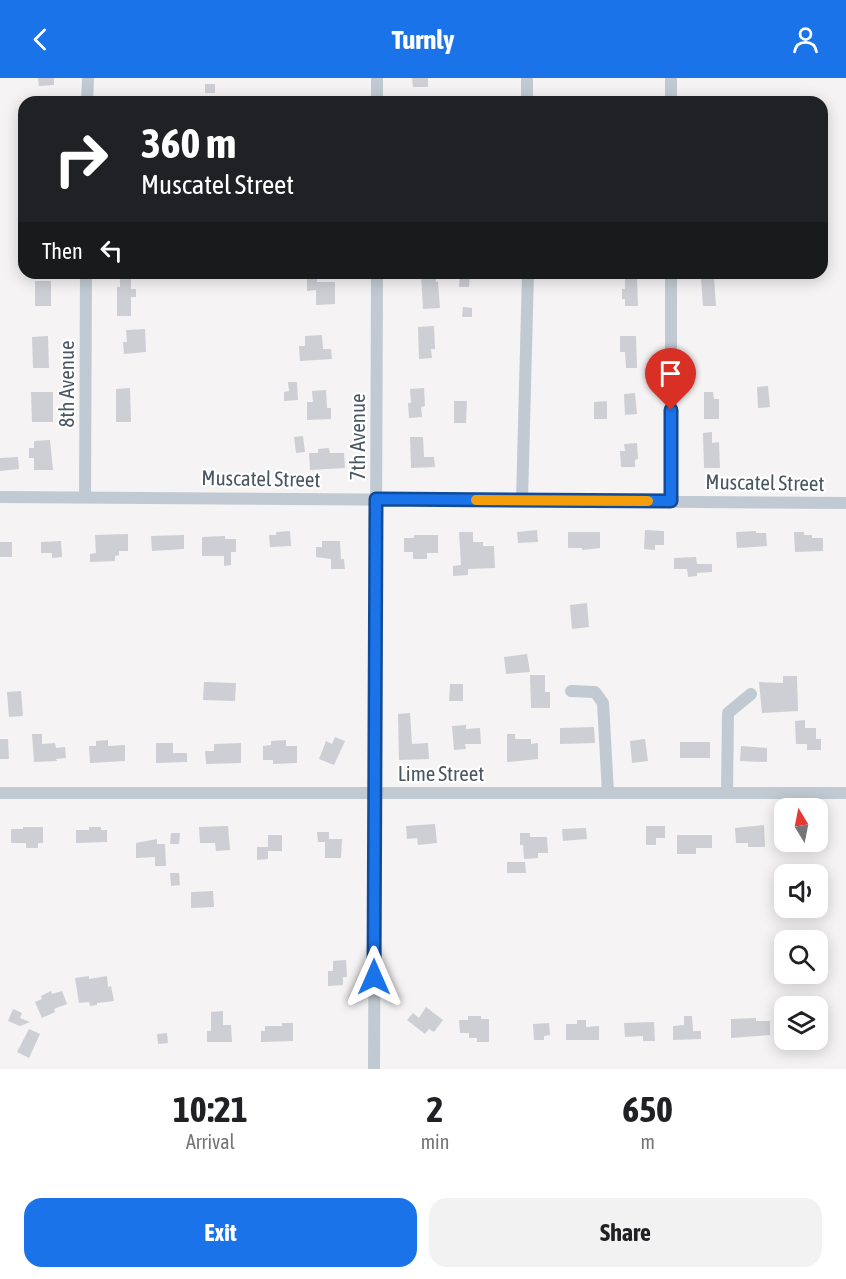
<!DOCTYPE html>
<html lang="en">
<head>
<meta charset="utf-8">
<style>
	:root { --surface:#fff; --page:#f2f2f2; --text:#202124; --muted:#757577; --accent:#1a73e8 }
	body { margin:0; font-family:"Asap Condensed",sans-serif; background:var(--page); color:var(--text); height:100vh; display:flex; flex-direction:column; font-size:22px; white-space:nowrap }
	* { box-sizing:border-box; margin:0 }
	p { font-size:20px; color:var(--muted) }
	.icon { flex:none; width:33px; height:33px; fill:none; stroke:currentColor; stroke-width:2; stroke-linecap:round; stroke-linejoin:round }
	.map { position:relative; height:991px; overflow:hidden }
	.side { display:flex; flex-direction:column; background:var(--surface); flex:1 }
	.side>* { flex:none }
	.guide { position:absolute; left:18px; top:18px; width:810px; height:183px; border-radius:18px; box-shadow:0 3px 15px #0003; background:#202124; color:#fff; overflow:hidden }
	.needle { width:39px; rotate:350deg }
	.controls { position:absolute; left:774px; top:720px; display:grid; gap:12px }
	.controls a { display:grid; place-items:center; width:54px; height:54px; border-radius:12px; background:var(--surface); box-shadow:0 3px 15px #0003; font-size:30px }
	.pin { position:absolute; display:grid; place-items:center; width:51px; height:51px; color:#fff; margin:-62px -26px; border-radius:50% 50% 50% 0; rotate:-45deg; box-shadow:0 0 6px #0007 }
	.pin .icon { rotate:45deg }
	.me { position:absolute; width:66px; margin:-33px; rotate:0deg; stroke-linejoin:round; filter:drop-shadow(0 0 4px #0008) }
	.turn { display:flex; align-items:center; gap:21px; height:126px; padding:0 24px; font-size:27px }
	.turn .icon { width:78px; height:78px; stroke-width:2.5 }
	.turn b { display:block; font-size:42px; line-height:51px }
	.then { display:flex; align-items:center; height:57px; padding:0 24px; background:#0003; gap:12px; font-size:22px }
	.eta { display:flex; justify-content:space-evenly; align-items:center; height:102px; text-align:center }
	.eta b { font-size:36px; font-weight:700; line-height:42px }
	.action { display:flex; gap:12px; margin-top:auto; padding:12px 24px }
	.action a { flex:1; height:69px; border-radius:18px; background:var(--accent); color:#fff; font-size:24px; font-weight:700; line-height:69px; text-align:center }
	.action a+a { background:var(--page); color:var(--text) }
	header { display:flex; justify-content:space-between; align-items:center; height:78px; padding:0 24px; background:var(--accent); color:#fff; font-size:27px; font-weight:700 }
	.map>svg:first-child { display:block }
	.building { fill:#cdcfd5 }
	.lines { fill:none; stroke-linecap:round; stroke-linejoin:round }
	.minor { stroke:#c1cad2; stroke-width:12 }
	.route-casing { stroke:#114b97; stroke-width:15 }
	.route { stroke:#1a73e8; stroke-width:10 }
	.slow { stroke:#f59e0b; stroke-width:10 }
	.labels { text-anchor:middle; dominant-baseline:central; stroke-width:4.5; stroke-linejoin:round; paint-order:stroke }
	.street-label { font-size:21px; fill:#4a5661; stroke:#fff }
</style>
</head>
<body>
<header><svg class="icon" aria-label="back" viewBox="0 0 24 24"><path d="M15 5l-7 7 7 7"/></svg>Turnly<svg class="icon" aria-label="person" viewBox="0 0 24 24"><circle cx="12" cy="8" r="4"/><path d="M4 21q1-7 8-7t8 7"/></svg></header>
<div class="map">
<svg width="846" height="991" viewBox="0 0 846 991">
	<rect width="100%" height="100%" fill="#f5f3f3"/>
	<path class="building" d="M38,0H54V7L39,8Z
		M412,0H428V9H413Z
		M205,6H215V15H205Z
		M120,195H131V211H136V219H131V238H117V209H120Z
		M307,195H317V204H335V226L316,227V212L307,213Z
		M421,195H435L436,204H438L440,230L423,231Z
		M460,195H470L469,209H459Z
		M625,199H637L638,228H625V221H622V211H625Z
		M714,199L716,228H703L701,200Z
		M35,203H51V228H35Z
		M463,229L472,230V239H462Z
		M434,248L435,271H431L432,280L419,281L418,249Z
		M145,251L146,274L124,276L123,264H127L126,252Z
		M322,257L323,271H331L332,281L300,283L299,268H305V258Z
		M48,258L49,290H33L32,259Z
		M620,258H636L637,290H626L625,274H620Z
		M288,304H297L298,322L284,323V314L289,313Z
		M768,308L770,329L758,330L757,309Z
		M130,310L131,344H116V311Z
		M424,310L425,328L421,329L422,339L409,340L408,325H411L410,311Z
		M326,312L327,330H331V341L307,342V324H313L312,313Z
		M31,314H53V344H32Z
		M704,314H713L714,321H719V341H704Z
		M635,315L637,336L625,337L624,316Z
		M454,323H467L466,345H454Z
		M607,323V341H594V324Z
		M712,354V365L719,364L720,390H704L703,355Z
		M303,358L305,374L296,375L294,359Z
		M410,359H423L424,379H434L435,389L411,390Z
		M50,362L53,392H34V380H29V370H34V363Z
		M637,365L638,381L635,382V389H621L620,373H625L624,366Z
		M329,370L330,375H344L345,390L310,392L309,375H318V371Z
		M18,379L19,391L0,393V380Z
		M537,452L538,464L518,465L517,454Z
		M645,452L664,453V467H655V472L644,471Z
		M290,453L291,468L270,469L269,457H276V454Z
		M756,453V455H766L767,468L737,470L736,454Z
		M459,454H473V464H483V468H494L495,490L468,491V497L453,498V488L461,487Z
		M568,454H600V470L582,472V470H568Z
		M794,454H804V457H812V460H823V473L795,474Z
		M128,456V473H119V477L115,478V483L90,484V476L96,475L95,457Z
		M184,457V471L152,473L151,458Z
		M414,457H438V475H427V481H413V474H404V460H414Z
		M225,458V461H236V474H231V487L224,488V478H202V459Z
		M61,463L62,479L52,480V475H41V464Z
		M322,463H340L341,481H344L345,491H331V481L316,479V469H322Z
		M0,464H12V479H0Z
		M696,479L697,486H712V494L697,495V498L688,499L687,491H674V480Z
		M587,525L589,549L572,551L570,527Z
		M527,576L530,594L506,596L504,579Z
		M530,597H545V614H550V630H531Z
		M783,598H797L798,633L762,635L759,604L783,605Z
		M204,604L236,605L235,623L203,622Z
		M450,606H463V623H449Z
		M21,613L23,638L9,639L7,614Z
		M410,635L412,666L428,665L429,681L399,682L398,636Z
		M805,642V650H816V661H821V672H807V666H796L795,643Z
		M466,647V651L480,650L481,666H465L466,671L454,672L452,648Z
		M594,649L595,665L560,666V650Z
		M32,656H42V666L55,665L56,670L65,669L66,680L56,681L57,683L34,684Z
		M507,656H515V661H531V666L538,665V681L507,684Z
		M335,659L345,663L334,687L319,681L326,663L332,666Z
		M0,661H8L9,681H0Z
		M645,661L648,683L632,685L630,663Z
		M108,662V668L125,667V683L90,685L89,668H96V663Z
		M286,662V668H297V685L273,686V682H263V668L271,667V663Z
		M680,664H710V680H680Z
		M156,665H173V675H187V684L156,685Z
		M241,665V685L206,686L205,673H214V666Z
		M741,668L767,670V684L740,683Z
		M435,746L437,765L418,767L417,760L407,761L406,748Z
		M764,747L765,769H748V765H736L735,750Z
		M228,748L230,772L216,773L215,765H200L199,749Z
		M646,748H665V760H656V767H646Z
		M23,749H43V765H38V770H26V765H11V751H23Z
		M89,749H101V752H107V764L76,765V752H89Z
		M818,749H828V758H818Z
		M586,750L587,761L563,763L562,751Z
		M317,754H329V761H342L341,780H325V764H318Z
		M171,755H180L179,766H170Z
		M520,755H530V759H547L548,775H538V780L524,781L523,767H520Z
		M268,757H282V773H268V770V781L257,782V769H268Z
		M677,757H712V770H696V776H677Z
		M157,761V766H165L166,788H155V779L136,780V765Z
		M507,784H525L526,795H507Z
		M170,795H179L180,807L171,808Z
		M213,813L214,829L191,830V814Z
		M346,882L347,899H343V907L328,908V893H333V883Z
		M89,898V901L107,898L108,909L111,908L114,923L97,925V927L90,928L89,924L79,925L75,900Z
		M51,913L52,916L62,913L67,926L54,931L55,934L42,940L35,924L42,921L41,918Z
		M426,929L443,942L434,954L429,951L425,956L407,942L413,935L419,940Z
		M13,931L22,935L20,940L30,944L20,948L8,943Z
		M223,933V947H231L232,964H207V953H211V934Z
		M468,938H481V941H489V964H477V960H469V955H460L459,942H468Z
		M684,938H692L693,953H701V961L673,962V948L684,947Z
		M756,940V943H770V957L731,960V941Z
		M577,942H586V949L599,948V962H566V946H577Z
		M654,944L655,963H643V958L625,959L624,945Z
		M282,945H293V963L261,964V953H265V948H282Z
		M549,945L550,957L544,958V962H534L533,946Z
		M29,951L40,956L29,980L17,974Z
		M167,955L168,965L158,966L157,956Z"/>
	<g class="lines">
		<path class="minor" d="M527,0V24
			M671,0V24
			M87,24L88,0
			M377,24V0
			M671,195V423
			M85,418L86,195
			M0,419L846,425
			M522,422L528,195
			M571,613L595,614L603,625L608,715
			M0,715H846
			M727,715L728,635L751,616
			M374,991L377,195"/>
	</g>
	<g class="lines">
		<defs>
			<path id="route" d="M374,899L376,421L671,423V332"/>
		</defs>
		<use href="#route" class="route-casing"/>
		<use href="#route" class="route"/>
		<path class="slow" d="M476,422L648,423"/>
	</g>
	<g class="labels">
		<g class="street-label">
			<text transform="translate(66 306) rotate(-90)">8th Avenue</text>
			<text transform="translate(357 359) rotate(-90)">7th Avenue</text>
			<text transform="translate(261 400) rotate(1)">Muscatel Street</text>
			<text transform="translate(765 404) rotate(1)">Muscatel Street</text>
			<text x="441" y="695">Lime Street</text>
		</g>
	</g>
</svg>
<div class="controls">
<a><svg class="needle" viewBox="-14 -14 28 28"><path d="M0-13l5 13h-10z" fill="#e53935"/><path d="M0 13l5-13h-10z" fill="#757577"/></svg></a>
<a><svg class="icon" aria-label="sound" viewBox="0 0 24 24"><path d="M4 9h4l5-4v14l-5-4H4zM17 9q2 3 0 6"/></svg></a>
<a><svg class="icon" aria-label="search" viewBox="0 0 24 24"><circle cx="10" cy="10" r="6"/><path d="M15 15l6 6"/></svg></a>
<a><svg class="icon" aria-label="layers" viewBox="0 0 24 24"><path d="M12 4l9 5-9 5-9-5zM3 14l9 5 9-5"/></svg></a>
</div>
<div class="pin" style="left:671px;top:332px;background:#d93025"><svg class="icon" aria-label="arrive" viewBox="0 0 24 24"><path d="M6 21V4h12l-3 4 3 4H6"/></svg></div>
<svg class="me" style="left:374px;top:899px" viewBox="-20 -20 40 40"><path d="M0-17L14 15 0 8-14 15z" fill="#1a73e8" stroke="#fff" stroke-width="4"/></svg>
<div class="guide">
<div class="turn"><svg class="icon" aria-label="right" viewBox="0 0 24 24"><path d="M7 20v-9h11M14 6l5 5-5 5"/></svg><div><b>360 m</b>Muscatel Street</div></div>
<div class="then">Then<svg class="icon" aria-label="left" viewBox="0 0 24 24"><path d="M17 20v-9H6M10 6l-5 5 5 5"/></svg></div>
</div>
</div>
<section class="side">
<div class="eta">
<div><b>10:21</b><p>Arrival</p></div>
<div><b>2</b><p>min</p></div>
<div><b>650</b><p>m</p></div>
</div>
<div class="action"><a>Exit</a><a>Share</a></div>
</section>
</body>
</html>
